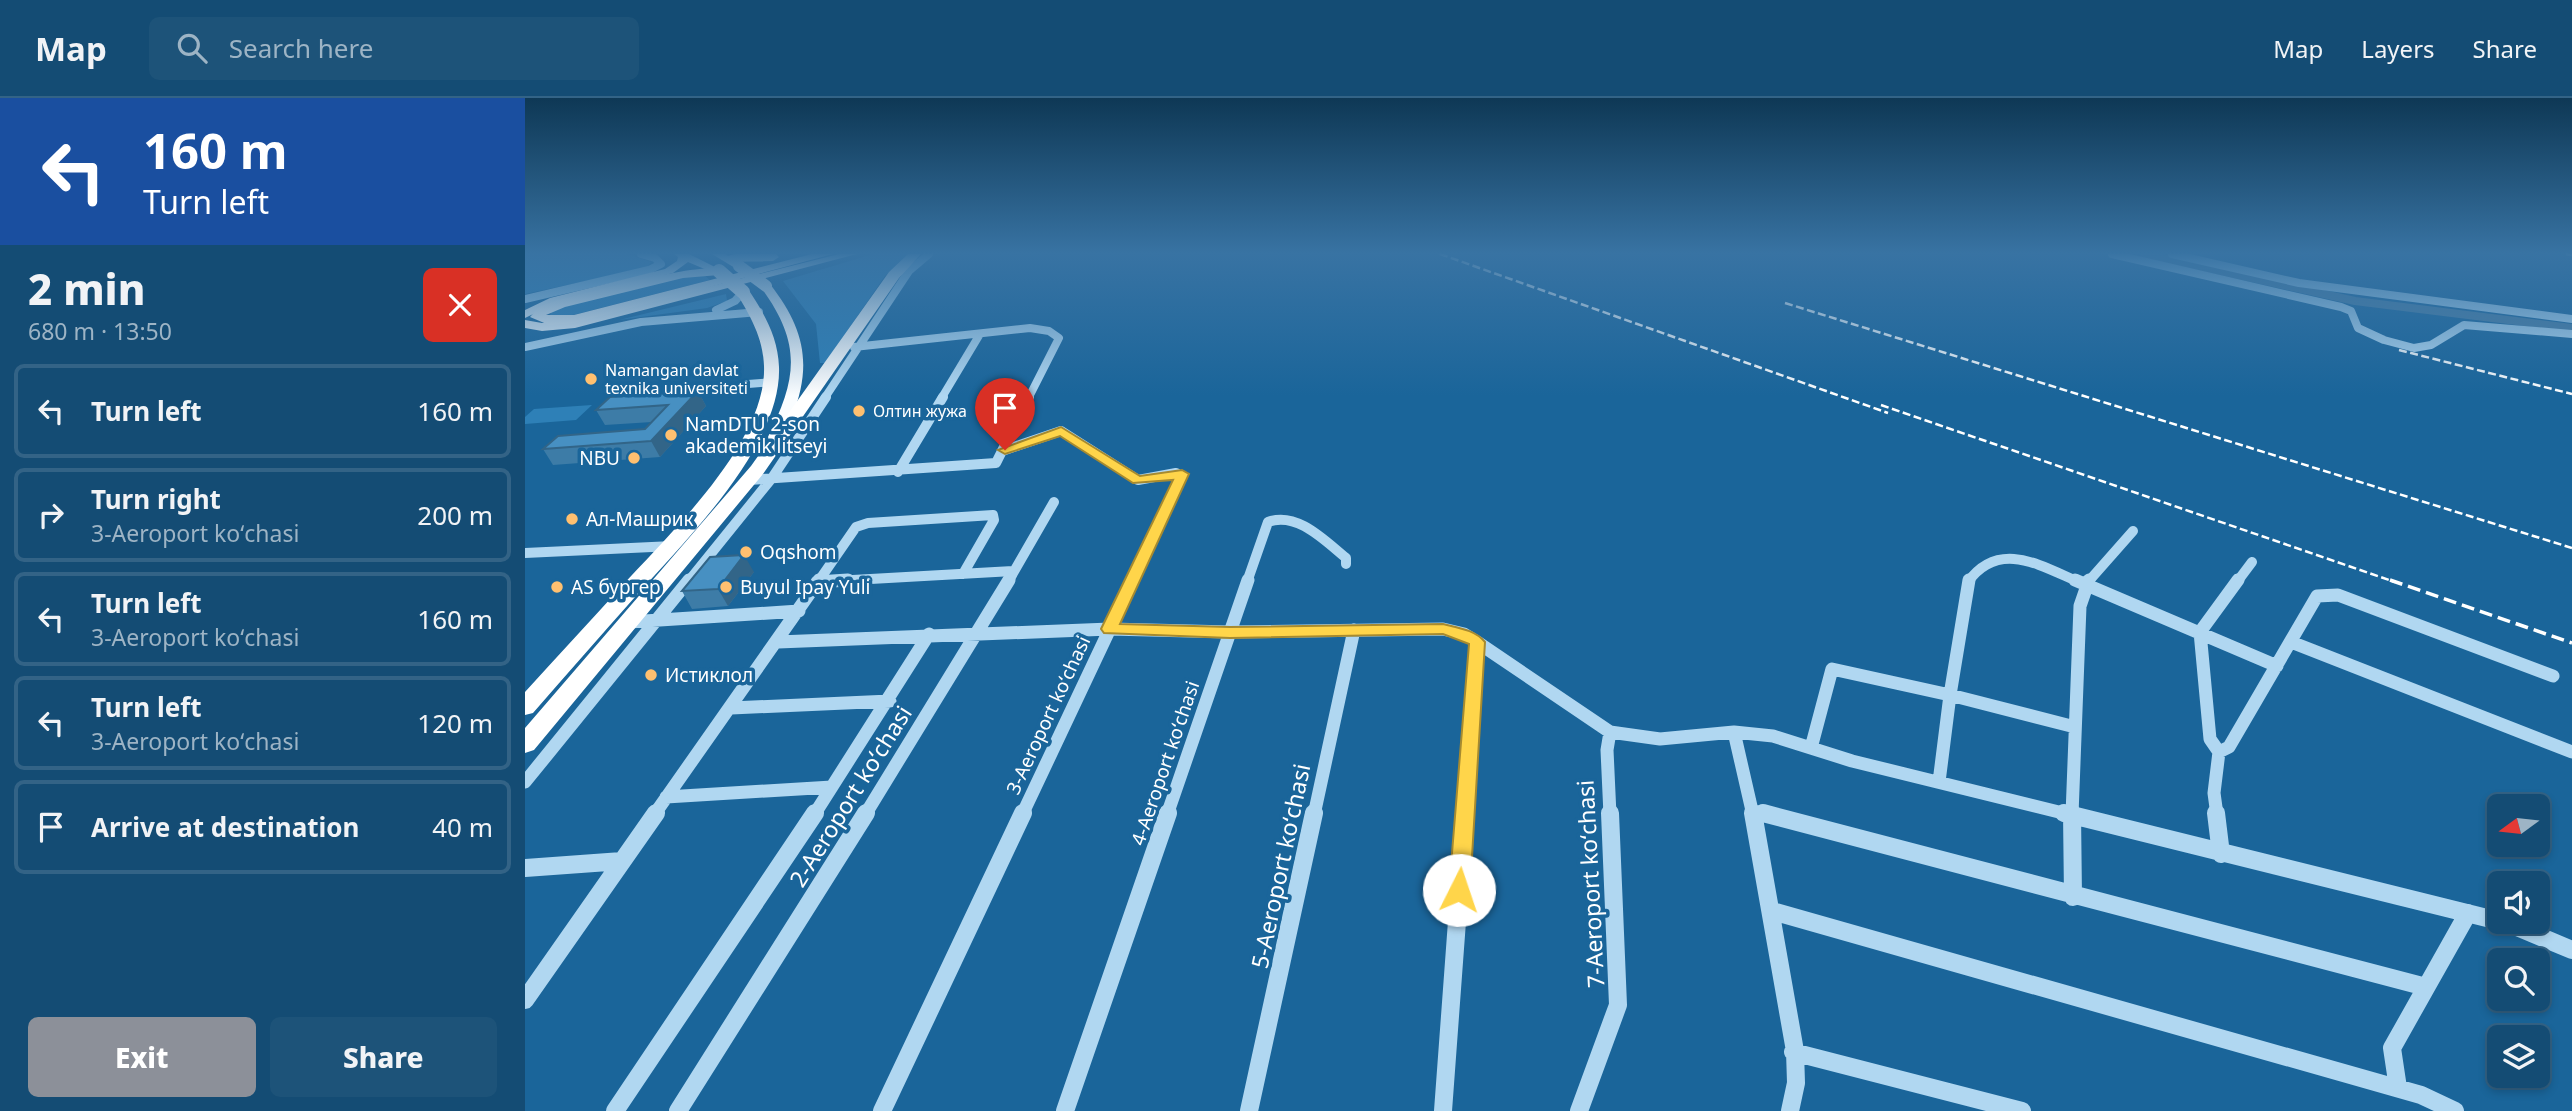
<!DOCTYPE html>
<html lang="en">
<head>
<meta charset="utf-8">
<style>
	:root { --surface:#144c74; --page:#1d5379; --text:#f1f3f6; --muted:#9db4c5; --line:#336386; --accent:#8c9099 }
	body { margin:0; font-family:"Noto Sans",sans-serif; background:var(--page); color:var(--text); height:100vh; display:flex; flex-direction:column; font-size:26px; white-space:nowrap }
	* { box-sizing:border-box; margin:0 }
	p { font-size:23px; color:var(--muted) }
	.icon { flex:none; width:38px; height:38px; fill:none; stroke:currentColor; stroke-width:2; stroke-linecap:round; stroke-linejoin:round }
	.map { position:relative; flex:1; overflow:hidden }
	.sheet { display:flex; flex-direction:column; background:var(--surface); width:525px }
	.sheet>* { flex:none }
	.banner { background:#1a4fa0; color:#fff; overflow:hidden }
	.needle { width:46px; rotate:255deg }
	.fabs { position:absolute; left:1962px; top:696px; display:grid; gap:14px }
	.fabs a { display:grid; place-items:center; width:63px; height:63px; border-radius:10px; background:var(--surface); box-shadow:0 4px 10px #0003,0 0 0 2px var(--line); font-size:35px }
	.pin { position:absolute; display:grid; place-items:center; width:60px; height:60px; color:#fff; margin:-72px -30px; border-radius:50% 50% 50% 0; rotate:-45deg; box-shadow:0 0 7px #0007 }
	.pin .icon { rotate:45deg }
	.me { position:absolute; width:77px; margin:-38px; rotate:4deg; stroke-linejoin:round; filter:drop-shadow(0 0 5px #0008) }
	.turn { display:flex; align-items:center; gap:24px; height:147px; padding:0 28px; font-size:32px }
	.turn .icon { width:91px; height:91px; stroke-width:2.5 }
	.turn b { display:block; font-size:49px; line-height:60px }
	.round { display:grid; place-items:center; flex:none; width:74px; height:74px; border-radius:10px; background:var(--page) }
	.summary { display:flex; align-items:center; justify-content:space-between; height:119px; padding:0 28px }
	h1 { font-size:42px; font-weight:800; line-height:52px }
	.cta { display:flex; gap:14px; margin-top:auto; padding:14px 28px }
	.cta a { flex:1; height:80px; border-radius:10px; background:var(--accent); color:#fff; font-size:28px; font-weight:800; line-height:80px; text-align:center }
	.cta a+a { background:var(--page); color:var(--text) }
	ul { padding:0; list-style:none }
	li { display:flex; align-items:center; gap:21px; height:94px; margin:0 14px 10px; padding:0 14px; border:4px solid var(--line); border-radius:10px }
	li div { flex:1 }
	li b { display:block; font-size:26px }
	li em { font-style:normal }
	header { display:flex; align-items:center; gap:42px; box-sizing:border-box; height:98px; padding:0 35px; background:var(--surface); border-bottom:2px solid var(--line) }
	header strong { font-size:33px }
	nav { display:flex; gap:38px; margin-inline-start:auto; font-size:24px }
	.search { width:490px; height:63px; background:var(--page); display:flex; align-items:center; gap:18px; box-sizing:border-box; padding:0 24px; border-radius:10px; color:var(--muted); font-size:26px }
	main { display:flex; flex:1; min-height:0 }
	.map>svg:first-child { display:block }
	.green { fill:#2e80b7 }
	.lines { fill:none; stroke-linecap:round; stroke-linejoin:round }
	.canal { stroke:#4c7ea3; stroke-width:8 }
	.minor-far3 { stroke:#b0d7f1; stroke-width:8 }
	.minor-far2 { stroke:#b0d7f1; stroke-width:10 }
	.minor-far1 { stroke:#b0d7f1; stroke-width:13 }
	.minor { stroke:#b0d7f1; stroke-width:18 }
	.major { fill:#fafdff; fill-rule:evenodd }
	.highway { fill:#fff; fill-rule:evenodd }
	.rail-far1 { stroke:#fff; stroke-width:2.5; stroke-dasharray:8 3.5; stroke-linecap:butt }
	.rail { stroke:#fff; stroke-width:3.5; stroke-dasharray:13 6; stroke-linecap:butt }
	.major-bridge { stroke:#fafdff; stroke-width:12 }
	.highway-bridge { stroke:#fff; stroke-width:14 }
	.wall { fill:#3d7ca7 }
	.shaded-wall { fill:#326588 }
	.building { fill:#4790c2; stroke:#326588; stroke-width:2 }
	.route { fill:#ffd54a; stroke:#a68a30; stroke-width:2 }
	.poi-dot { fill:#ffc070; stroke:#1a659a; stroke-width:2.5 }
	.labels { text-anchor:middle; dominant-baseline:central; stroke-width:7; stroke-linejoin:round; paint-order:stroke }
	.far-poi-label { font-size:16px; fill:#fff; stroke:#1a659a; text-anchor:start }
	.poi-label { font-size:19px; fill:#fff; stroke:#1a659a; text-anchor:start }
	.street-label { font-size:19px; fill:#fff; stroke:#1a659a }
	.near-street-label { font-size:23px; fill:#fff; stroke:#1a659a }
</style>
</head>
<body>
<header>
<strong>Map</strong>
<div class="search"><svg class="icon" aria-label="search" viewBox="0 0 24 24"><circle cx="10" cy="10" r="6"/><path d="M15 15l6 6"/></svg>Search here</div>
<nav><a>Map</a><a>Layers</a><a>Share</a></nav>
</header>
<main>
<section class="sheet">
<div class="banner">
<div class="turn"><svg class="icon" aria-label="left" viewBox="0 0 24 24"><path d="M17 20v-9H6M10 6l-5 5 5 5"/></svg><div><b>160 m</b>Turn left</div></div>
</div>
<div class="summary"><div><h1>2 min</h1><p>680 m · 13:50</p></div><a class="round" style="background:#d93025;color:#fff"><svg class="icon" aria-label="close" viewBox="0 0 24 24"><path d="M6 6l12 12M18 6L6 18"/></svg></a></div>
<ul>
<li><svg class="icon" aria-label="left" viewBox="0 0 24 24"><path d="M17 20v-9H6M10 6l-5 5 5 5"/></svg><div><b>Turn left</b></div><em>160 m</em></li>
<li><svg class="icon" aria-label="right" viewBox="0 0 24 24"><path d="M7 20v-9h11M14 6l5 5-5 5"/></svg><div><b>Turn right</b><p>3-Aeroport koʻchasi</p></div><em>200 m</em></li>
<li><svg class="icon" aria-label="left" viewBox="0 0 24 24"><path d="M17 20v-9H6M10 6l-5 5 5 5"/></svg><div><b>Turn left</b><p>3-Aeroport koʻchasi</p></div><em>160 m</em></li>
<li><svg class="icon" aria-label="left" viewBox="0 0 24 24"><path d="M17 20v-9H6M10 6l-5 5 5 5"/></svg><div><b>Turn left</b><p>3-Aeroport koʻchasi</p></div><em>120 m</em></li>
<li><svg class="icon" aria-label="arrive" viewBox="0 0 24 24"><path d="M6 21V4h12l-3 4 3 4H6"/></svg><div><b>Arrive at destination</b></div><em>40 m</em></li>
</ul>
<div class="cta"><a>Exit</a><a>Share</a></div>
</section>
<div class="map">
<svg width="2047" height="1013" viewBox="0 0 2047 1013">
	<rect width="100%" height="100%" fill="#1a659a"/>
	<path class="green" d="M0,156H102L126,164L122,170L0,196Z
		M348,156H384L360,178L300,265H295L291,226L258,183Z
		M179,177L185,182L48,217H25L27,212L139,182Z
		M201,196L202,203L182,210L94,222Z
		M67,307L51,322L0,326V319L9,311Z"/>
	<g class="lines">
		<path class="canal" d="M1619,156L1830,203L2047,230"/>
		<path class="minor-far3" d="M1587,156L1816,209L1826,213L1833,230L1859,242L1889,250L1906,247L1939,227L2047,236
			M1647,156L1774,185L2047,221
			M0,201L124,172L136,166L130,160L116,156
			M191,212L210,203L218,194
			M0,249L116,224L234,214
			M329,249L505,230L524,233L534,240L503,301
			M223,286L247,284
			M299,301L384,173L404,156
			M416,301L455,236"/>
		<path class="minor-far2" d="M480,352L536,333L613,382L651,375L657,379L607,484
			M373,374L418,299
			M224,382L471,365L504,299
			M0,455L148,448
			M163,484L247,380L301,299
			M292,484L488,473
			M293,484L331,429L343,425L468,417L469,422L438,476
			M483,484L529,404
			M722,484L743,424C772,413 800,443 821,460V466
			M1443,484C1474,441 1516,468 1554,484
			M1563,484L1608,433
			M1712,484L1727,464"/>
		<path class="minor-far1" d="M1550,482L1752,568
			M292,484L323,482
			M104,524L274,513
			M253,544L585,531L705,534L918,531L939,536L952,544L1085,634L1135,641L1209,634L1248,638L1327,663L1546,717
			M1766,544L2047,654
			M206,610L365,603
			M1209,634L1228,717
			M1286,650L1307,571L1425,597L1444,482
			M1694,654L1685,641L1675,534L1713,482
			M0,684L164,482
			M1414,684L1425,597L1550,629
			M141,699L307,689
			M1229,713L1245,717
			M129,717L294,482
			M289,717L404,536
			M340,717L484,482
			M497,717L608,482
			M642,717L723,482
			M789,717L829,532
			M939,717L952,544
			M1085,717L1082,652L1085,634
			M1547,717L1555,508L1564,482
			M1692,717L1689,695L1694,654L1704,649L1792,498L1813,497L2028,578"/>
		<path class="minor" d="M1228,715L1270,953L1271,985L1265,1013
			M1238,715L1901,889
			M1539,715L1974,823
			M1547,715L1548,799
			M1691,715L1696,756
			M0,770L97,763
			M1247,813L1896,997L1930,1013
			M1980,824L2047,852
			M0,902L131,715
			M1268,954L1497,1013
			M1873,990L1867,950L1943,815
			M90,1013L290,715
			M153,1013L341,715
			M357,1013L498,715
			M540,1013L643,715
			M724,1013L789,715
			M918,1013L940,715
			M1054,1013L1093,907L1085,715"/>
		<path class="major" d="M149,156H164L198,173L189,175L163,164L148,175L33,204L0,220V212L25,200L140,171L152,163L153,159Z
			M187,156H200L219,168L210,170Z
			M314,156H332L50,230L17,233L0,230V222L17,225L50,222Z
			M237,186H245C279,230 288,266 267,319C263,328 259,342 249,345L242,341C273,279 277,245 235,188Z"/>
		<path class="highway" d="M210,156H251L254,159L248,163L201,164L195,160Z
			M287,156H308L49,225L24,227L5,219L14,209L30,203C57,197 184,160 201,173L194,177L158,180L40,209L21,217H49Z
			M383,156H396L374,180L238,376L9,652L0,655V630L226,368L364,174Z
			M213,191H223C239,215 253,239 254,269C257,348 160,443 110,499C76,537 42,576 8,615L0,617V594C32,559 65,523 97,488C145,435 242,344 239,268C238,239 225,218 211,194Z"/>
		<path class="rail-far1" d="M915,156L1363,315
			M2041,156L2047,157
			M1260,205L2047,450
			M1874,252L2047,296
			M1356,307L1870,484"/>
		<path class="rail" d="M1865,482L2047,545"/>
		<path class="major-bridge" d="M214,168L241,188"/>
		<path class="highway-bridge" d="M194,173L218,194"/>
	</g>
	<path class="wall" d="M173,293L181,308L135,359L28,367L18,351L120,331L127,324L80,327L71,312Z
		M229,474L203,508L167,511L157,493Z"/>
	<path class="shaded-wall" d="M173,293L181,308L135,359L126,343Z
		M219,457L229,474L203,508L193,491Z"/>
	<path class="building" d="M173,293L126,343L18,351L33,338L120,331L143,307L71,312L85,299Z
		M219,457L193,491L157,493L185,459Z"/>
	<linearGradient id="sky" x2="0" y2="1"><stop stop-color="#0e3855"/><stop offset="0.52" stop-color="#3873a3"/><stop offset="1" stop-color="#3873a3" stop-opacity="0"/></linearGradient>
	<rect width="2047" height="298" fill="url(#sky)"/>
	<path class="route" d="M536,329L615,378L657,372L664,376L595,526L705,529L918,526C934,530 950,532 960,544L945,792L942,798L934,801L927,798L924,792L944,546L918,536L705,540L579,535L576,531L648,382L608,385L535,338L480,356L473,352Z"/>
	<g class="poi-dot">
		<circle cx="66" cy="281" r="7"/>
		<circle cx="334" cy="313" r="7"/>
		<circle cx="146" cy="337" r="7"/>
		<circle cx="109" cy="360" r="7"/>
		<circle cx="47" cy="421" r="7"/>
		<circle cx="221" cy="454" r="7"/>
		<circle cx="32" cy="489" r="7"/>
		<circle cx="201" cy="489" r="7"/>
		<circle cx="126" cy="577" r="7"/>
	</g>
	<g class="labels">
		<g class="far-poi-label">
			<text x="80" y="272">Namangan davlat<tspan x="80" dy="18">texnika universiteti</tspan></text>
			<text x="348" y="313">Олтин жужа</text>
		</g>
		<g class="poi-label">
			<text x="160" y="326">NamDTU 2-son<tspan x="160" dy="22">akademik litseyi</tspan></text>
			<text x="95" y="360" text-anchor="end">NBU</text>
			<text x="61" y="421">Ал-Машрик</text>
			<text x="235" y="454">Oqshom</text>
			<text x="46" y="489">AS бургер</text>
			<text x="215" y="489">Buyul Ipay Yuli</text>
			<text x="140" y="577">Истиклол</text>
		</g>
		<g class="street-label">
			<text transform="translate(523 617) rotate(-65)">3-Aeroport koʻchasi</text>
			<text transform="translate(640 665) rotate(-71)">4-Aeroport koʻchasi</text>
		</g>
		<g class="near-street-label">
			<text transform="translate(325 698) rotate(-58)">2-Aeroport koʻchasi</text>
			<text transform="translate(755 768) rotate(-78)">5-Aeroport koʻchasi</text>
			<text transform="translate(1065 786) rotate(-93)">7-Aeroport koʻchasi</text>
		</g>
	</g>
</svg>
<div class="fabs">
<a><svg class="needle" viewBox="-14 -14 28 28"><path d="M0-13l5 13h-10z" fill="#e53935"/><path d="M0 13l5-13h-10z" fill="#9db4c5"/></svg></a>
<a><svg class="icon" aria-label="sound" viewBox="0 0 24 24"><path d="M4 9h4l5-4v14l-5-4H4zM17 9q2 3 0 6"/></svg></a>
<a><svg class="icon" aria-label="search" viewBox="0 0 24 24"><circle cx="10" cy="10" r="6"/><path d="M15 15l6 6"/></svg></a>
<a><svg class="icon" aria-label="layers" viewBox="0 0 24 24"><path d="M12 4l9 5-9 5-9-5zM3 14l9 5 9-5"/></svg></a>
</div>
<div class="pin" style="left:480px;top:352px;background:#d93025"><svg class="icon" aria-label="arrive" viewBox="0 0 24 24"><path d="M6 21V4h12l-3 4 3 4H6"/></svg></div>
<svg class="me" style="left:934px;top:792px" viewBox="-20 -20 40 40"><circle r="19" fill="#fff"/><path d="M0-13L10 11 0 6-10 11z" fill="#ffd54a"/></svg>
</div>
</main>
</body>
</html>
